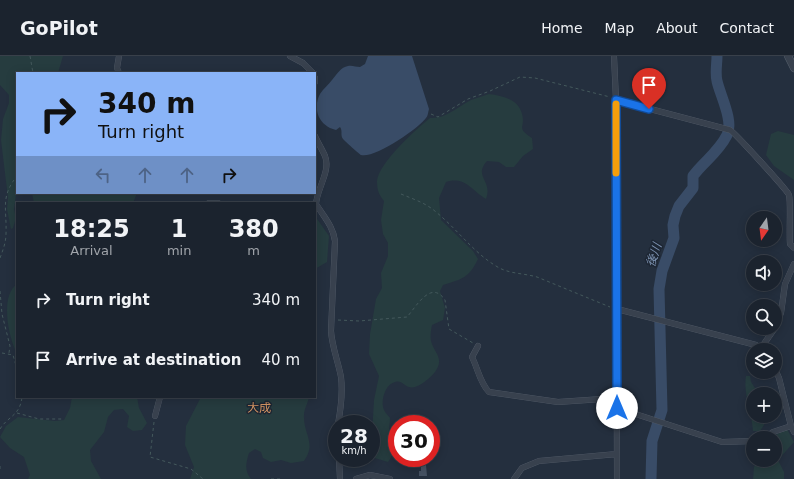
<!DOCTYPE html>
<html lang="en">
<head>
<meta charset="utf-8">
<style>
	:root { --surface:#1b232e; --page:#242b36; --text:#f1f3f6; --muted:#a0a4aa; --line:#39404a }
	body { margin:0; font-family:"DejaVu Sans","Noto Sans JP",sans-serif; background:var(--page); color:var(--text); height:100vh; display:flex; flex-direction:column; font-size:15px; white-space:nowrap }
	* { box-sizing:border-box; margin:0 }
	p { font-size:13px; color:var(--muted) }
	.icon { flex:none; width:22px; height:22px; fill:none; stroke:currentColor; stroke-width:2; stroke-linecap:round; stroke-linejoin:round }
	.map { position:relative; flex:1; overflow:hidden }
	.panel { position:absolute; left:16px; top:146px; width:300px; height:196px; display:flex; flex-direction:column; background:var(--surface); border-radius:0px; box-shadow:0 2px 10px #0003,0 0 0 1px var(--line) }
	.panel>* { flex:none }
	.hud { position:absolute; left:16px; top:16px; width:300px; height:122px; border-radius:0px; box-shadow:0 2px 10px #0003,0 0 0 1px var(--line); background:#8ab4f8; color:#111; overflow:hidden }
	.needle { width:26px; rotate:194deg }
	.fabs { position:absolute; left:746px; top:155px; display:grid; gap:8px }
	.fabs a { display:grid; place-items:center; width:36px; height:36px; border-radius:50%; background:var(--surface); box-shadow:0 2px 10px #0003,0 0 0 1px var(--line); font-size:20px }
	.speed { position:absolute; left:328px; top:359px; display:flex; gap:8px; font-size:20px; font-weight:700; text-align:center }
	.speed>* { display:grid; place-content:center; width:52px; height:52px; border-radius:50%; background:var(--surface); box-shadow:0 2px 10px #0003,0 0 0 1px var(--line); line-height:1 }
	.speed small { font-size:10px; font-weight:400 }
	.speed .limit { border:6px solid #d22; background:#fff; color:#111 }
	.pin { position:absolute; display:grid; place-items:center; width:34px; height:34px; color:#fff; margin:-41px -17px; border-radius:50% 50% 50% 0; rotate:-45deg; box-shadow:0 0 4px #0007 }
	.pin .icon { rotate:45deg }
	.me { position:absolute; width:44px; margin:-22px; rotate:0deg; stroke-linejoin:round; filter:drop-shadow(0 0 3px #0008) }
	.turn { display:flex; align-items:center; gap:14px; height:84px; padding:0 16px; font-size:18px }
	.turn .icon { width:52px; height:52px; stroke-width:2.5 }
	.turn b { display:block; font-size:28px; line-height:34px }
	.lanes { display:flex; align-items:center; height:38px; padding:0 16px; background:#0003; justify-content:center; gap:20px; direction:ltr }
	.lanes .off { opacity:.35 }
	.eta { display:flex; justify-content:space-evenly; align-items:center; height:68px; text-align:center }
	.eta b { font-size:24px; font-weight:700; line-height:28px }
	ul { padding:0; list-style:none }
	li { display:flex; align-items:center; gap:12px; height:60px; padding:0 16px }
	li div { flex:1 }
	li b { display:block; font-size:15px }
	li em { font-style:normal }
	header { display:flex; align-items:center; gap:24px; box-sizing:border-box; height:56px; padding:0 20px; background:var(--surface); border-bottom:1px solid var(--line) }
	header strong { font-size:19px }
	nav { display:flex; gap:22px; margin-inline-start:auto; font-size:14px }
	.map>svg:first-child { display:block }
	.green { fill:#263c3f }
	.water { fill:#394c67 }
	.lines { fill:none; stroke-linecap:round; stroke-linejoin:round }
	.river { stroke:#394c67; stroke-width:11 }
	.building { fill:#455162 }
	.minor-casing { stroke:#565f6c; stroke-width:6 }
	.tertiary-casing { stroke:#565f6c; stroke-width:8 }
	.path { stroke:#44595c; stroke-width:1; stroke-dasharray:3 3; stroke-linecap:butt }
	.minor { stroke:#38414e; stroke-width:5.5 }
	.tertiary { stroke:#38414e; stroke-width:7 }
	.route-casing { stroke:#114b97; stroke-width:10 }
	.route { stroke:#1a73e8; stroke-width:7 }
	.slow { stroke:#f59e0b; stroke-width:7 }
	.labels { text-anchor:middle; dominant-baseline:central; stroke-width:3; stroke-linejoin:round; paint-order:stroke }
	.water-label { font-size:12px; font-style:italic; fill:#7c92b1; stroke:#1d2633 }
	.neighbourhood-label { font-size:12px; fill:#d59563; stroke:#1d2633 }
</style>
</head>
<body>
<header>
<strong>GoPilot</strong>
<nav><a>Home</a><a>Map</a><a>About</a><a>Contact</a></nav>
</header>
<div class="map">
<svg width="794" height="423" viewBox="0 0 794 423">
	<rect width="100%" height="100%" fill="#242f3e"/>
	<path class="green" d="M0,0H63L58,17H17V132L14,153L16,162L13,172L11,173L7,153L8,142L1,84L3,63L9,47V39L0,29Z
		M489,38C503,40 518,43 522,58C526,72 515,71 532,82L533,93L523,100L514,111H506L499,106L487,105C473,121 493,124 486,143C471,134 465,120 446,126L439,142L441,164L473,195L478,203C469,222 462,223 443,229L440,235L445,252L443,264L432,269C431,274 430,280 431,285C434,297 445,302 435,316C430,322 417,334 409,331C404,330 402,324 395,326C385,328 380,346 384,354C385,357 388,359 390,362C390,368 388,378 389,385C391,394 395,397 388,406L375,402L371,396L374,344L379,320L369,298L370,278L376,243L382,232L381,217L388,200V187L383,178L381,164L384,145C379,139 377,134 377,125C379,107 415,74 430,62C446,63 457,51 471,44C477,42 483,40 489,38Z
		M778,75L794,79V124L774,110L766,99L771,78Z
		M32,137H137L133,147H34Z
		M315,160L329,180L327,206L315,213Z
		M17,228V298C8,280 0,240 17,228Z
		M746,320H750L751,326L759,338H753V360H764V369L760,375H753C752,357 743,338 746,320Z
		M72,341H137L139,352L147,367L142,374L133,375L127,371L129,360L123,353L114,354L108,361L104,376L90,394L91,405L101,423H28L30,419L24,401L10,392L0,381L6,370L18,361L55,365L64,364L70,352Z
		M201,341H309C308,347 304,353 304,359C303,378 317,387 304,405L291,407L281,404L271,406L263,402L261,396L255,393L249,397C246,407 244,414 251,423H190L194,411L185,389L186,370Z
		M787,373L794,386L778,404L784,416V423H753L754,411L758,404H775V382H770Z"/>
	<path class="water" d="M368,0H412L429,53C428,56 428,60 426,62C418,73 374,103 361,99C359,98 345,85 343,83C340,79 343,75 340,71L336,74C319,70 312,53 320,38C323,33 329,28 332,24C337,18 341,11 348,10C352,9 356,11 360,11L365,8Z"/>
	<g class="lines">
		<path class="river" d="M651,423L652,385L662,354L659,233L662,215L674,182L673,169L675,160L679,150L693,132V120C704,105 718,97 727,79C734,65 720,39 717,25C715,17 717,8 717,0"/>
	</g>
	<path class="building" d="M426,409L427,420H419V415H421V410Z"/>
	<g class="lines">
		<defs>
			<path id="minor" d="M290,0L303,7L313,17
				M614,0L616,44L617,423
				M119,17L117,12L119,0
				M315,22V26
				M616,44L730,74C736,78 787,134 789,139C791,147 789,176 790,188L794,192
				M315,80C318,87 322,93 325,100C331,115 317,132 316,148C324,161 333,170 335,185L331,275C332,291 338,305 341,321C343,337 341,352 338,368
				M209,147H218
				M617,253L756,289L762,294
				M775,272L781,257L785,228L794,208
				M478,290L472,301C478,313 480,327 489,336L558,346L617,342
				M761,292L775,272
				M775,313L779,322L791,370L794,376
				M617,352L722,386L753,385
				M155,360L160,341
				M337,375V377
				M765,382L773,376L791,370
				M339,402L340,423
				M356,423L370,419L390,423
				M514,423L522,412L539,405L617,398"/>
			<path id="tertiary" d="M788,0L794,12"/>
		</defs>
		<use href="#minor" class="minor-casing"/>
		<use href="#tertiary" class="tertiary-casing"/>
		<path class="path" d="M30,0L33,17
			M431,58L438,61L468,43L490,35L520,21L535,22L610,41
			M401,138C413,143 426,147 436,156C457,173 473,196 496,210C508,218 523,217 537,221L610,251
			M0,202C3,194 6,186 6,178C7,152 0,141 17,120
			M0,235L2,258L10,290L9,297
			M338,264L359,265L407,261C416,251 431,223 445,244L449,273L473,287
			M2,297L13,299L17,313
			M17,357L39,363H62
			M154,366L150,401L191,413L203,423
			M0,373C8,360 20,360 22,341
			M0,410V413
			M271,423H281"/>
		<use href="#minor" class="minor"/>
		<use href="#tertiary" class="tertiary"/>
	</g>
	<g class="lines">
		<defs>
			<path id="route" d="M617,352L616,44L649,53"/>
		</defs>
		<use href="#route" class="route-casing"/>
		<use href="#route" class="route"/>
		<path class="slow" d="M616,48V117"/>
	</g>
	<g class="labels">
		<g class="water-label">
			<text transform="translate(654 199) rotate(-72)">後川</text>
		</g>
		<g class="neighbourhood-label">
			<text x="259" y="352">大成</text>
		</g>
	</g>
</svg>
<div class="fabs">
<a><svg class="needle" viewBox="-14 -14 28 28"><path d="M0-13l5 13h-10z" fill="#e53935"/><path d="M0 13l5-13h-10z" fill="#a0a4aa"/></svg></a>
<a><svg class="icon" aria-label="sound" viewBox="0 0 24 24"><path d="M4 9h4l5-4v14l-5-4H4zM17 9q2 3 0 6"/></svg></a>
<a><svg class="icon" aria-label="search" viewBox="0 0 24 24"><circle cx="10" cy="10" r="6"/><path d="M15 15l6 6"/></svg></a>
<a><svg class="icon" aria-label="layers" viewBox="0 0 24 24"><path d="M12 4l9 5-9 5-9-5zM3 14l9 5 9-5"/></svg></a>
<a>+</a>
<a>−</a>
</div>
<div class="speed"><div>28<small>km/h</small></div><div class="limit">30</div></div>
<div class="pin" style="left:649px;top:53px;background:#d93025"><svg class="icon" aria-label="arrive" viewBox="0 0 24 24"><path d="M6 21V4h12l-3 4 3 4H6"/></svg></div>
<svg class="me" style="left:617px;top:352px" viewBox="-20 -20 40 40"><circle r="19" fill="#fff"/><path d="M0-13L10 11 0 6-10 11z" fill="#1a73e8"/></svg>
<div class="hud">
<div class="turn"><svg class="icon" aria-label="right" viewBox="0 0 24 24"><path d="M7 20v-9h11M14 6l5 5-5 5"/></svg><div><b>340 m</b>Turn right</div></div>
<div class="lanes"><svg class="icon off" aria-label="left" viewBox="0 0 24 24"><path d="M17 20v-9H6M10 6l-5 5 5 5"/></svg><svg class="icon off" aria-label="ahead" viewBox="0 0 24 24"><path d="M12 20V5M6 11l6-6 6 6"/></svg><svg class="icon off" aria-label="ahead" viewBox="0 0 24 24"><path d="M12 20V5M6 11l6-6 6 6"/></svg><svg class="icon" aria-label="right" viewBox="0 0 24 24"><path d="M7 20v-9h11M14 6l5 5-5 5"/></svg></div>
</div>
<section class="panel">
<div class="eta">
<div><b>18:25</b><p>Arrival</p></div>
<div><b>1</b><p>min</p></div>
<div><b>380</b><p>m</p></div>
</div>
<ul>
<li><svg class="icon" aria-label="right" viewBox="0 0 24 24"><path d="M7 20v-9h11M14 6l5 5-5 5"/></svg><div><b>Turn right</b></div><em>340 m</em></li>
<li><svg class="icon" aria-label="arrive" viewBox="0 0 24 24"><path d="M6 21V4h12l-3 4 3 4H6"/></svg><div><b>Arrive at destination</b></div><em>40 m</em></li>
</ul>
</section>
</div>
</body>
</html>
